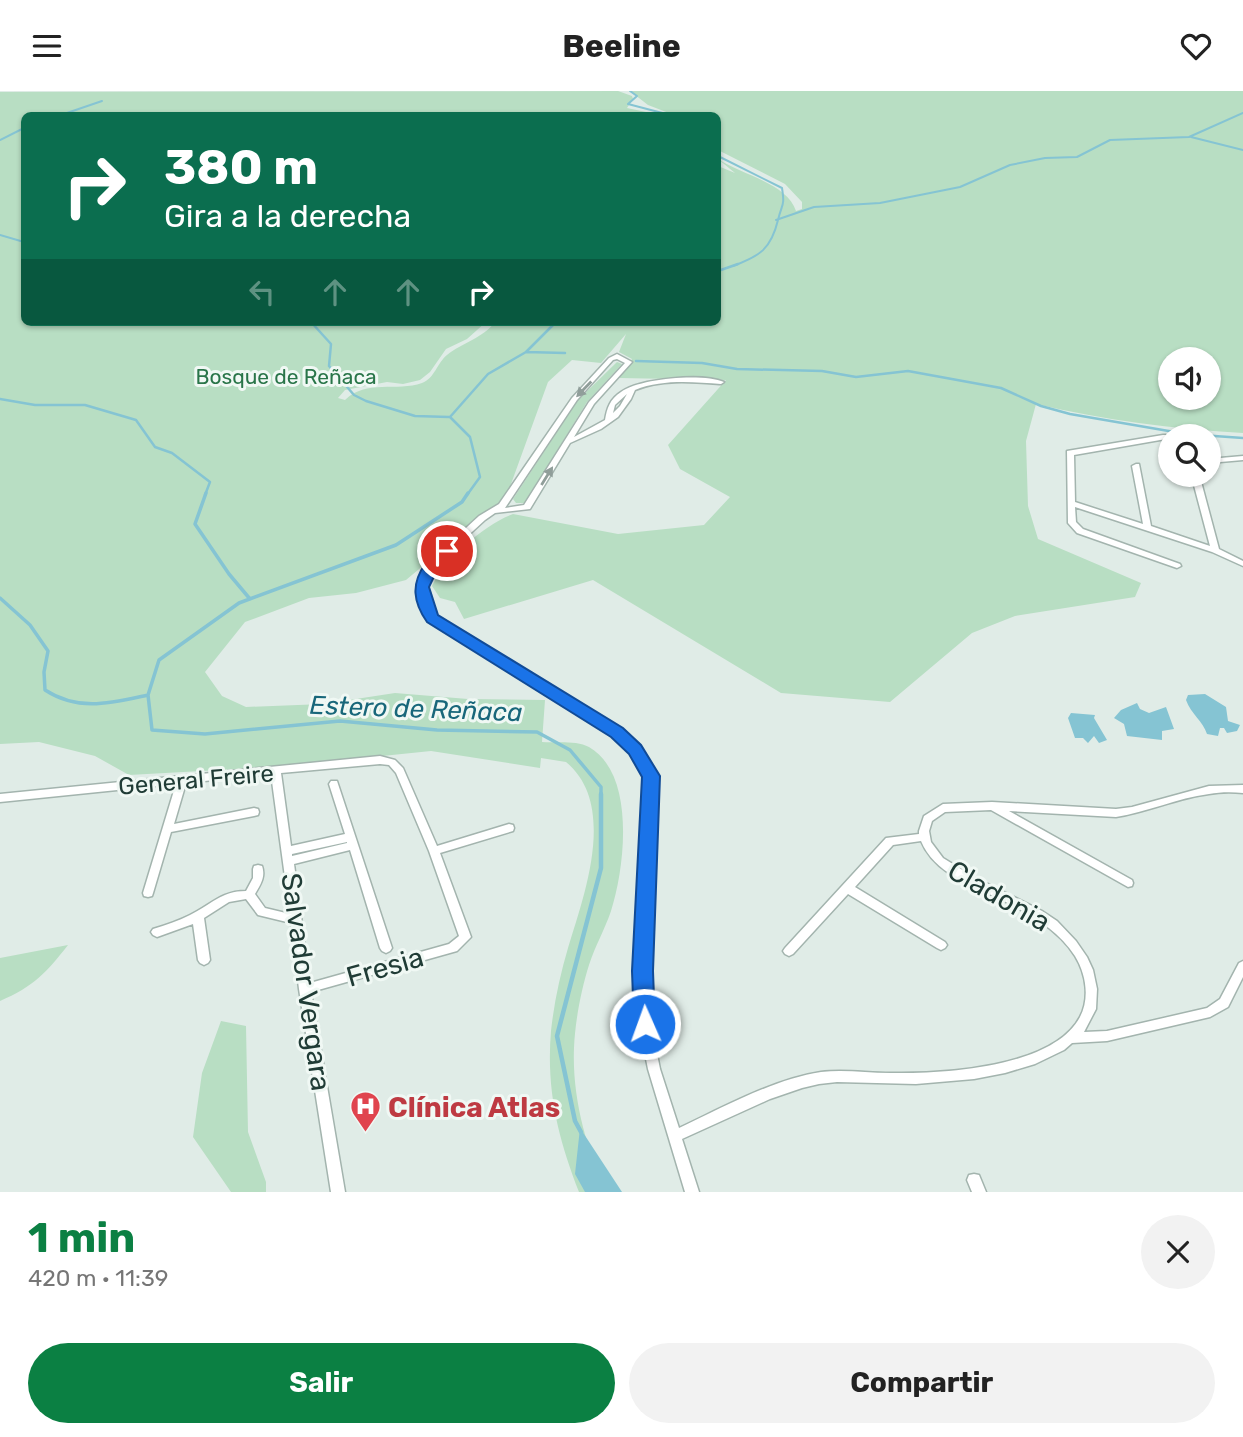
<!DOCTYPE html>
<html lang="es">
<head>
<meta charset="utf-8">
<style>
	:root { --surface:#fff; --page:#f2f2f2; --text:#222; --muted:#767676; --accent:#0b8043 }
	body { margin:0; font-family:Rubik,sans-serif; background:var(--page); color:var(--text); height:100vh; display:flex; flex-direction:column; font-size:26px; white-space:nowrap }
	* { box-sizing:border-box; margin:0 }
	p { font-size:23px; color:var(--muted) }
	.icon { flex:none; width:38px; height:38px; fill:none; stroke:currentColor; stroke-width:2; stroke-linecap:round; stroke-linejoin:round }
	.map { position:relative; height:1101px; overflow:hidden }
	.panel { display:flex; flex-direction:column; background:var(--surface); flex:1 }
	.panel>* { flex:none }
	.hud { position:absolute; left:21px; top:21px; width:700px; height:214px; border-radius:10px; box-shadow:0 2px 5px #0004; background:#0b6e4f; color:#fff; overflow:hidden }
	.tools { position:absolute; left:1158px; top:256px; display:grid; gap:14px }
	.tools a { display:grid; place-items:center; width:63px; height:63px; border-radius:50%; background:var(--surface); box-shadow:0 2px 5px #0004; font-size:35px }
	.pin { position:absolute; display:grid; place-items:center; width:60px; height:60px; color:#fff; margin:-30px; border:4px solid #fff; border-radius:50%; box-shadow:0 2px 7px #0007 }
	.me { position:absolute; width:77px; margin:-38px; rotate:358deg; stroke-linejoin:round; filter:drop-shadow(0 0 5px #0008) }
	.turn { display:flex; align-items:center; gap:24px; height:147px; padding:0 28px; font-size:32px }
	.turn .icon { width:91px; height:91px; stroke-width:2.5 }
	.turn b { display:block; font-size:49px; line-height:60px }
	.lanes { display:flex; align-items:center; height:66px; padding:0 28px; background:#0003; justify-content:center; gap:35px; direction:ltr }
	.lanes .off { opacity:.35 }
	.round { display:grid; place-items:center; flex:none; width:74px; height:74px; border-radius:37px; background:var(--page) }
	.overview { display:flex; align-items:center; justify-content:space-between; height:119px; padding:0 28px }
	h1 { font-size:42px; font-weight:700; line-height:52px; color:var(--accent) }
	.action { display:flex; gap:14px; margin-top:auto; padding:14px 28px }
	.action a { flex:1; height:80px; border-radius:42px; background:var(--accent); color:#fff; font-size:28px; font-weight:700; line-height:80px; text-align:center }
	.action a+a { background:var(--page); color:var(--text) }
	header { display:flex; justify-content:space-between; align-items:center; height:91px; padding:0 28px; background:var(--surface); font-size:32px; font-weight:700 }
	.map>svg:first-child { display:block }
	.green { fill:#b8dec3; fill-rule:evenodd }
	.water { fill:#85c4d3 }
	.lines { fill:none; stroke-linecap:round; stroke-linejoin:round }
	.stream-far3 { stroke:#85c4d3; stroke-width:2 }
	.stream-far2 { stroke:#85c4d3; stroke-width:2.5 }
	.stream-far1 { stroke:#85c4d3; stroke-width:3.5 }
	.stream { stroke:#85c4d3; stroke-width:4.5 }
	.street-casing { stroke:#a3b4ae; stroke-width:3 }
	.street { fill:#fff; fill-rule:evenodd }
	.oneway { fill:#909e9a }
	.route { fill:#1a73e8; stroke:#114b97; stroke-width:2 }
	.labels { text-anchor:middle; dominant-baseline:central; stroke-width:6; stroke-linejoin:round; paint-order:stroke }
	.far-park-label { font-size:21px; fill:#297549; stroke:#f0f8f4 }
	.street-label { font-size:24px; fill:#203c36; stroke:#f0f8f4 }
	.water-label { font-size:26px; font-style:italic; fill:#18677a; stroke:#f0f8f4 }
	.near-street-label { font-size:28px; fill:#203c36; stroke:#f0f8f4 }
	.near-health-label { font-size:28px; font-weight:bold; fill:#be3a42; stroke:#f0f8f4; text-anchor:start }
</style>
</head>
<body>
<header><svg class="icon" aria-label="menu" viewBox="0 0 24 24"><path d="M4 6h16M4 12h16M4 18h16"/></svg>Beeline<svg class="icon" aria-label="heart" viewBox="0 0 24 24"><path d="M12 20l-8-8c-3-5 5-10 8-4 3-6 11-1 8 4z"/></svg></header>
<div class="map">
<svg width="1243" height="1101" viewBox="0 0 1243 1101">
	<rect width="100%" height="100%" fill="#e0ece7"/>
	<path class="green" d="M618,0L632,5L633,8L627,17L660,24H24V231H486L467,248L446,258L430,281L420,289L403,293L387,291L345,299L338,307L345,309C366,288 397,301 422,292C435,287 437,272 447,264C462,252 483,247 495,231H718V75L735,82L718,68C742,84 787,92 796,120L802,118V111L785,93L718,59V24H674L648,14L630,0H1243V342C1172,338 1105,329 1036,313L1026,350L1028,415L1038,448L1141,492L1135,506L1015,525L972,542L890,611L781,602L593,489L464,528L455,511L440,507L432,495C445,468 485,433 513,423L618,443L704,434L730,406L680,378L668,354L726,289L619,287L632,268L619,261L626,243L601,272L572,269L548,291L507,404L489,424L468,437L406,489L356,502L309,507L245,531L205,581L222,605L246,616L323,613L395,602L468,608L545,609L542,651C556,652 577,649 589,656C636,683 625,776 611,820C605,838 595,855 589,874C581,899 575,931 574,957C572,1006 586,1058 607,1101H579C558,1047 546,999 551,940C554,912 560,884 568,857C584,804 618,714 566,671L541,667L540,677L431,660L275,676L129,684L95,665L39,651L0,653V1ZM1171,268H1209V306H1171Z
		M617,271L622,273L587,311L525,412H516L513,408L515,405L578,309Z
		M68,854C47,881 33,896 0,910V867Z
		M221,930L246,935L248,1041L266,1091V1101H231L193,1046L202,982Z"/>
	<path class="water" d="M1205,603L1226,616L1228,630L1240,634L1237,640L1227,642L1224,637H1220L1218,645L1207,643C1203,630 1191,623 1186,609L1188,604Z
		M1137,612L1140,618L1149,622L1166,616L1174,638L1162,640V649L1127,645L1124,633L1114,627L1121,619Z
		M1071,622L1095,624L1094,627L1107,649L1099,652L1094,645L1088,652L1083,647H1075L1068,627Z
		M580,1037L622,1101H585L575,1083Z"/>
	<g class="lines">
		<path class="stream-far3" d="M630,0L637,5L628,13L670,24
			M61,24L102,10
			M1191,46L1243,59
			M0,49L24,37
			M718,65L782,97C785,116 782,112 778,129C771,158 760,165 733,175
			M776,129L814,116L880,112L960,96L1010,74L1045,67L1077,66L1110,49L1189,46L1243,22
			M0,144L24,151"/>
		<path class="stream-far2" d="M718,180L738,173
			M311,231L331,253L329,275L354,304L366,310L415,325L449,326
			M526,261L565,262
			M636,270L702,272L737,278L822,280L856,286L908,280L1001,297L1041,315L1070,323L1186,343L1243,347
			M0,308L35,314H85L136,329L155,356L172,362L210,391L205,404
			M467,404L480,386L470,346L450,326L488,283L526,261L556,231"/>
		<path class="stream-far1" d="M206,402L195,433L229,483L250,508
			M468,402L462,411L396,454L239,512L159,569L148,604L152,639L205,643L340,630L437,639L537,641L570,659L601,696V705
			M0,507L30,534L48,560L44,581L45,599C79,621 111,612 148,604"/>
		<path class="stream" d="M581,1041L575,1030L557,945L601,777V703"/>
		<defs>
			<path id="street" d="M617,263L632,271L594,313L574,346L605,329C607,317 610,308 621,301C640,287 703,282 724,291L721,293C693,291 662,288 635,299L631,308L618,326L601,338L570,352L530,418L495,422L485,429L436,474L428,486L425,496L431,520L435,526L609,632L638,656L652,676L656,685V722L649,880L651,933L660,978L679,1037C722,1017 774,988 821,981C844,978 867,982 890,982C942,983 1053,977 1080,926C1090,907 1086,883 1075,865C1058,838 1028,822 1000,808C971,794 934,782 921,750L893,754L855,796L945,851L947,854L945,857L941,859L937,857L848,803L793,863L789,865L785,863L783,860L785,857L886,747L919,743V740L924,725L943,713L992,711L1116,718L1132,716L1209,695L1243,694V702C1232,701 1220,701 1209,703C1177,707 1148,721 1116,726L1009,720L1132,789L1133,792L1132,795L1128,796L991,719L945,721L932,730L929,740L931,751L943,767L974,786L1042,820L1057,830L1076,850L1087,866L1093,879L1097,898L1096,918L1084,941L1107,940L1207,917L1220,908L1239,872L1243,870V886L1228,916L1210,926L1107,950L1072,952L1064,959L1035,973L1005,982L974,988L916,993L837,991L819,993L802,997L770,1008L682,1048L699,1101H685L648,978L639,933L637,880L646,722V685L643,677L632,660L603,636L429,530L423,520L417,496L420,486L430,470L479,425L499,413L572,307L609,267ZM617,268L625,272L589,311L524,414L505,417L577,309L613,269ZM627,303L620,315L613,322L615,314Z
				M1163,344H1166V348L1074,364L1075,411L1143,433L1132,375L1136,373H1139L1151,435L1210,455L1191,383H1199L1219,458L1243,470V475L1212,461L1075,416L1076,431L1083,438L1180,473L1181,475L1177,477L1077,442L1068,432L1067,360Z
				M1243,365V369L1209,372V368Z
				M380,665L395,669L403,677L437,755L509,733L513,734L514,737L513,740L440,762L471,846L457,860L311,901L345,1101H331L299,898L291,832L258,824L246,808L229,811L204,827L210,869L208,872L204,874L200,872L198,869L193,833L157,846L153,844L151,841L153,838C166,834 178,830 190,824C211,814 221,800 246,800L253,787V778L254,775L258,774L262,775C266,786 260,794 255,803L265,817L290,823L271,683L186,692L174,733L254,717L258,718L259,721L258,724L254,725L171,741L153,802L152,805L148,806L144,805L143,802L176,693L0,711V703ZM380,673L389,674L396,682L429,760L459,845L449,853L310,892L294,773L350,759L380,857L382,860L386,862L390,860L392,857L337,690H331L329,693L345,743L291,755L281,682ZM347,751V752L292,765V763Z
				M974,1083L979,1084L986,1101H972L967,1089L969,1084Z"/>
		</defs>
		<use href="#street" class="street-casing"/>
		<use href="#street" class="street"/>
	</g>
	<defs><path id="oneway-solid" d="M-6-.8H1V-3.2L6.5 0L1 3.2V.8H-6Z" transform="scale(1.75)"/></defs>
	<g class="oneway">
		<use href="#oneway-solid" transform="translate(584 298) rotate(134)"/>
		<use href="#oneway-solid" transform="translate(547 385) rotate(-58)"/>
	</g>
	<path class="route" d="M447,455L454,460L439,475L429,496L438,524L623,637L641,654L660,685L653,880L655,933L652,940L645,943L637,940L634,933L632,880L642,686L629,663L611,646L427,531C413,511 411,493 425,473C430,466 438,458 447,455Z"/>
	<defs>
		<symbol id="hospital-pin" viewBox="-11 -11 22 30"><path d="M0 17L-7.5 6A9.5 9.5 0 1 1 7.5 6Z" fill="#e0444e" stroke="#f0f8f4"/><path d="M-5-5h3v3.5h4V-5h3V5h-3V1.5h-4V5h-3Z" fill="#fff"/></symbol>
	</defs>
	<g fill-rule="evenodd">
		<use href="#hospital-pin" x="348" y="998" width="35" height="47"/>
	</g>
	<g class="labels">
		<g class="far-park-label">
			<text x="286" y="285">Bosque de Reñaca</text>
		</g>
		<g class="street-label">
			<text transform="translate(196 689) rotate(-5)">General Freire</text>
		</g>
		<g class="water-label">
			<text transform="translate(416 618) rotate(2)">Estero de Reñaca</text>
		</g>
		<g class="near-street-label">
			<text transform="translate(999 805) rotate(30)">Cladonia</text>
			<text transform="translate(385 876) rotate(-16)">Fresia</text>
			<text transform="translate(306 891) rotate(82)">Salvador Vergara</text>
		</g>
		<g class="near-health-label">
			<text x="388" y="1016">Clínica Atlas</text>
		</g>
	</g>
</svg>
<div class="tools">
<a><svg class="icon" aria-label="sound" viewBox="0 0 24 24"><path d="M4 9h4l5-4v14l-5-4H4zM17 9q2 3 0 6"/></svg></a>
<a><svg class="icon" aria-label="search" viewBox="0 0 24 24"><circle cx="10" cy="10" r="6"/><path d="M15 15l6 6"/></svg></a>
</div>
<div class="pin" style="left:447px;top:460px;background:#d93025"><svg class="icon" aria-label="arrive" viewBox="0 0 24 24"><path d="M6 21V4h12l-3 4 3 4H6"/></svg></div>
<svg class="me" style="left:645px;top:933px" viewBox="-20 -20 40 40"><circle r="17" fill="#1a73e8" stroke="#fff" stroke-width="3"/><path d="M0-11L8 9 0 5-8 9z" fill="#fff"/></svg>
<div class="hud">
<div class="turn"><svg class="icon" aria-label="right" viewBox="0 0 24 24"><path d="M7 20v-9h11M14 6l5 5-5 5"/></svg><div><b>380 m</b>Gira a la derecha</div></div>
<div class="lanes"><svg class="icon off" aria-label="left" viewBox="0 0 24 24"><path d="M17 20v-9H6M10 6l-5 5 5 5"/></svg><svg class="icon off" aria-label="ahead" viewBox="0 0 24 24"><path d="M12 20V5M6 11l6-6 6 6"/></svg><svg class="icon off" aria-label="ahead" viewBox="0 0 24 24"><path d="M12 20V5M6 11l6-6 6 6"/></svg><svg class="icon" aria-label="right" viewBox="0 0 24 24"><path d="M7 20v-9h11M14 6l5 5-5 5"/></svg></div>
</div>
</div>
<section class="panel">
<div class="overview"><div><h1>1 min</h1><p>420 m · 11:39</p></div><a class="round"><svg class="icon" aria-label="close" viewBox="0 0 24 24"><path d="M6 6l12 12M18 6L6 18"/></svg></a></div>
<div class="action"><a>Salir</a><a>Compartir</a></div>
</section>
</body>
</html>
